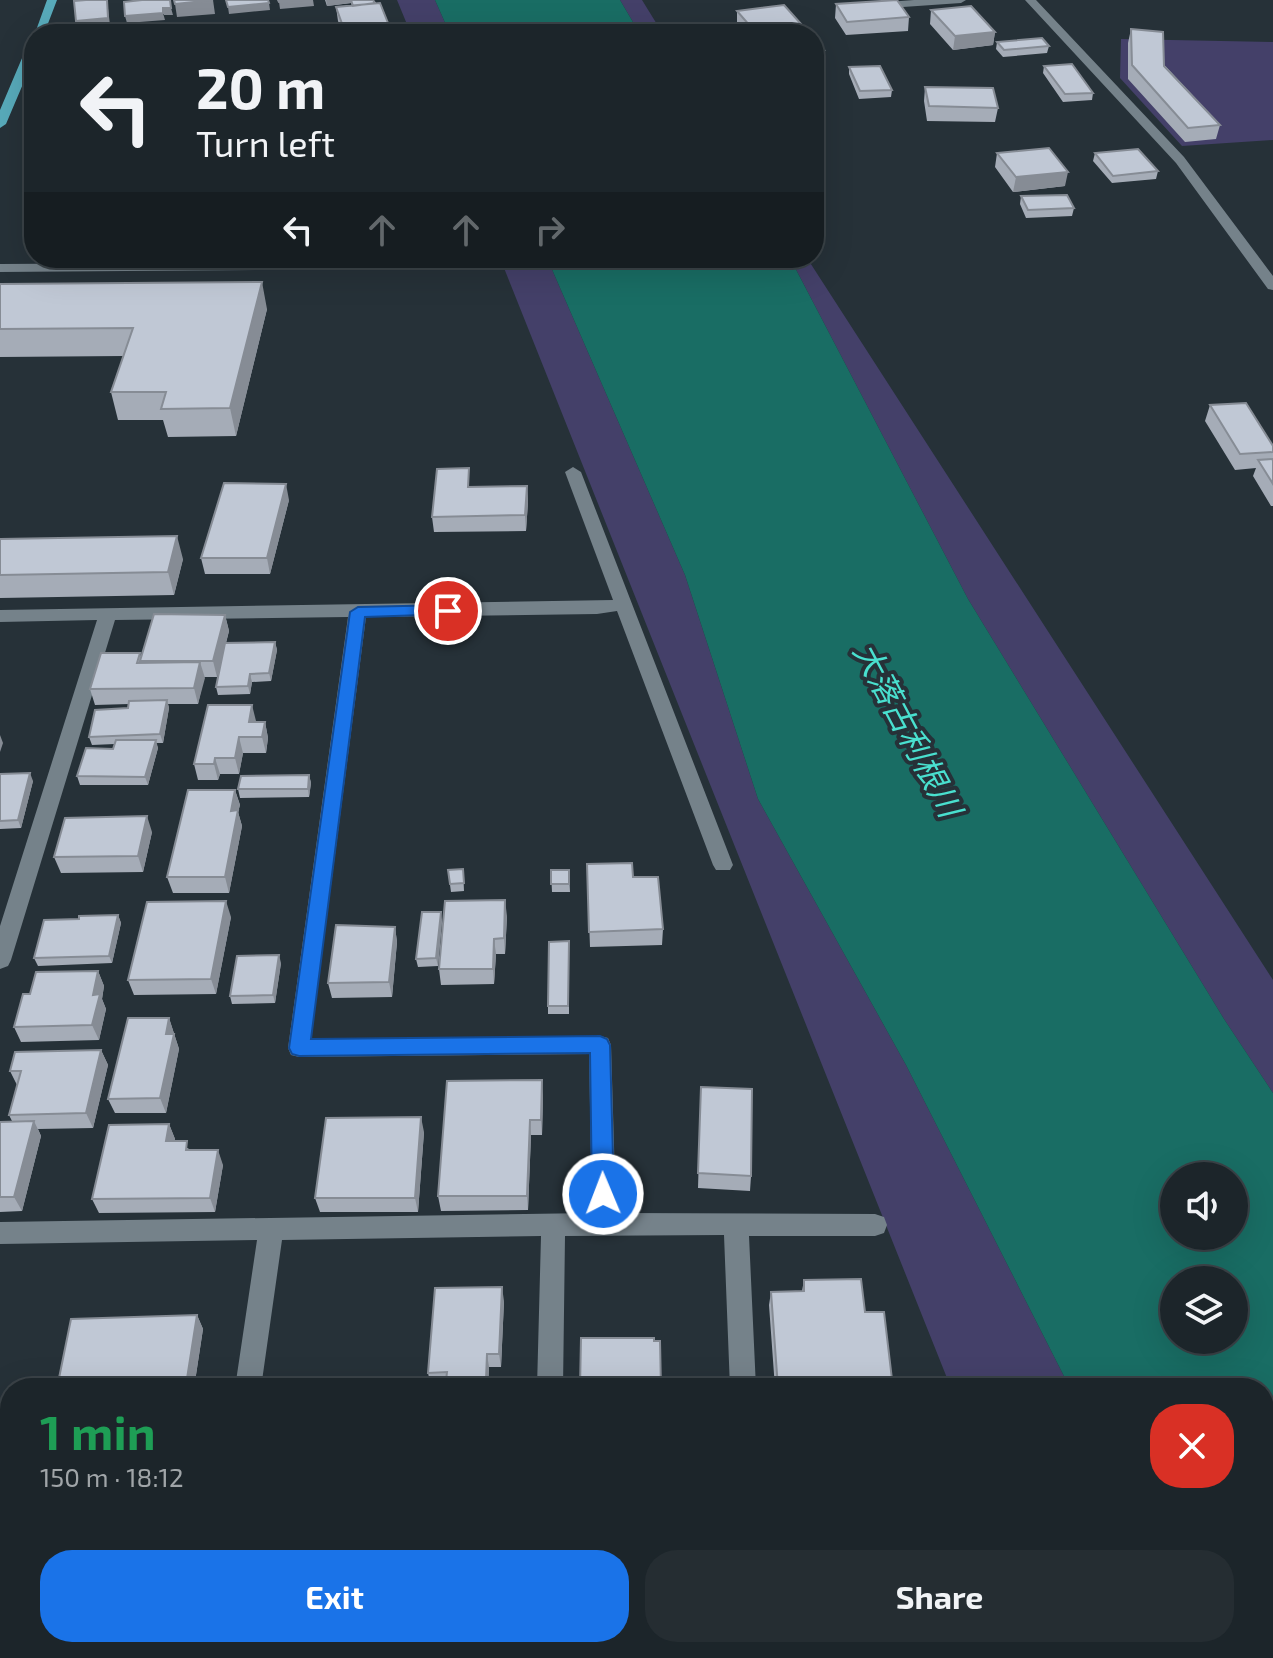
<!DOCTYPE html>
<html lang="en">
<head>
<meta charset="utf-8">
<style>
	:root { --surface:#1c252a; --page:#252d32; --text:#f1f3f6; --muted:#a0a5a8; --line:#3a4247; --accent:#1a73e8 }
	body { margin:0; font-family:"Exo 2","Noto Sans JP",sans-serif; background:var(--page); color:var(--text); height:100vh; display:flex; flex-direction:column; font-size:30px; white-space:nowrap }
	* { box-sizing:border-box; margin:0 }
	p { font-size:26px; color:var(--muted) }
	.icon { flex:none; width:44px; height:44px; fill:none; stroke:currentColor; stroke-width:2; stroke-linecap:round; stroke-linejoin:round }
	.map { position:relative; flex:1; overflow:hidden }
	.details { position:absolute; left:0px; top:1378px; width:1274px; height:280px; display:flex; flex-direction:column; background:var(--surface); border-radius:32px 32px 0 0; box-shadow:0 8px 32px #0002,0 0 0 2px var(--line) }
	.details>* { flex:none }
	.hud { position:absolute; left:24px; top:24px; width:800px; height:244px; border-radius:32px; box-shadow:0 8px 32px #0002,0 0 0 2px var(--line); background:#1c252a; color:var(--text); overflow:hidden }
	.buttons { position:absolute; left:1160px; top:1162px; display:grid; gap:16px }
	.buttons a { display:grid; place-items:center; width:88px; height:88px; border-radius:50%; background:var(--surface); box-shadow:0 8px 32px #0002,0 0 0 2px var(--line); font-size:40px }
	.pin { position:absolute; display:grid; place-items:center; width:68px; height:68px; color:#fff; margin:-34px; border:4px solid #fff; border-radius:50%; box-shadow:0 2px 8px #0007 }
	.me { position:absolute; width:88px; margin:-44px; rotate:359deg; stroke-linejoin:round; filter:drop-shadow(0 0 6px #0008) }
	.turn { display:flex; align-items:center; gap:28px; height:168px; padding:0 40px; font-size:36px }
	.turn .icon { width:104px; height:104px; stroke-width:2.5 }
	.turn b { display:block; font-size:56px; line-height:68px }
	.lanes { display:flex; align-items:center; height:76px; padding:0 40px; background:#0003; justify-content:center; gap:40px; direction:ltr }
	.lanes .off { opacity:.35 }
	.round { display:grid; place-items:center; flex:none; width:84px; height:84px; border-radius:32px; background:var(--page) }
	.headline { display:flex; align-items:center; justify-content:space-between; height:136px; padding:0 40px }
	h1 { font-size:48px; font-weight:700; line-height:60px; color:#1e9e55 }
	.cta { display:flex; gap:16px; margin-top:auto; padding:16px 40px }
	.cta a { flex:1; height:92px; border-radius:32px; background:var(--accent); color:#fff; font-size:32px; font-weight:700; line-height:92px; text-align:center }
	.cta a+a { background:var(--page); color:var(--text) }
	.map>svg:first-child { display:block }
	.green { fill:#444069 }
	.water { fill:#196d64; fill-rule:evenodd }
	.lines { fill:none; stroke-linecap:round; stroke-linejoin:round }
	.minor { fill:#75828a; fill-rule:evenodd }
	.major { fill:#58aaba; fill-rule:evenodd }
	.wall { fill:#a5acb7 }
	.shaded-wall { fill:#868c95 }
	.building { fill:#c0c8d5; stroke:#868c95; stroke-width:2 }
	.route { fill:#1a73e8; stroke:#114b97; stroke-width:2 }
	.labels { text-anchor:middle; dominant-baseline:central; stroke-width:8; stroke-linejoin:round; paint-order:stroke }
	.water-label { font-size:32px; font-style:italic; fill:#49e0cf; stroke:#263138 }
</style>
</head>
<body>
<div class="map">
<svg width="1273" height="1658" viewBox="0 0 1273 1658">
	<rect width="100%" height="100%" fill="#263138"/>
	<path class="green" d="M397,0H435L450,34H411Z
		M620,0H642L663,34H640Z
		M1121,39L1273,42V140L1182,146L1120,78Z
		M500,258H547L685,575L758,799L906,1065L1070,1388H951Z
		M790,258H807L1273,980V1093L1224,1019L968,599Z
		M1054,1648H1202L1207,1658H1058Z"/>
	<path class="water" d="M435,0H620L640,34H450Z
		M547,258H790L968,599L1224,1019L1273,1093V1658H1207L1202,1648H1264V1388H1070L906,1065L758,799L685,575ZM1174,1176H1234V1236H1174ZM1174,1280H1234V1340H1174Z"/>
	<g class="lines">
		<path class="minor" d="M914,0H966L961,3L874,9L869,6L874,3Z
			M1025,0H1036L1184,157L1273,276V290L1268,289L1176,163Z
			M494,261L501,265L499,268L0,272V264Z
			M573,467L581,472L733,865L730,870H716L713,865L617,611L597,614L366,617L311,1039L600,1036L608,1038L611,1045L616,1213L875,1214L884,1217L887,1225L884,1233L875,1236H749L756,1388H730L724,1235L565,1236L563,1388H537L541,1236L282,1240L261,1388H235L257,1240L0,1244V1222L592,1213L589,1054L299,1057L291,1055L288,1048L348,617L115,620L11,960L8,966L0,969V926L97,620L0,622V610L613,600L565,472Z"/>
		<path class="major" d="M47,0H57L44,34L34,36Z
			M34,41V58L6,124L0,128V110L28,44Z"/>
	</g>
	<path class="wall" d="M325,0H373L390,28L391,34H343L338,21L336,7L352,6L351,3L327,6Z
		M836,4L909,17L908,31L846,35L835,18Z
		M931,10L995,32L993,45L953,50L930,24Z
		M737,11L810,34H745L737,24Z
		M1131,29L1220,125L1216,139L1185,142L1128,79V43Z
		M997,42L1049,46L1047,53L1003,57L996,49Z
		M1044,66L1093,93L1092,100L1063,102L1043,73Z
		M849,67L892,90L891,97L859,99L849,74Z
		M925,87L998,108L995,122L927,121L924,101Z
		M34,108V137H29L25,122Z
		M997,153L1065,186L1013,192L995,167Z
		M1095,153L1158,171L1156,179L1112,183L1093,161Z
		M1021,196L1074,208L1072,216L1026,218L1020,204Z
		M0,284L267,309L236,436L168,437L163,420H118L111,392L124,356L0,357Z
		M1210,405L1273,446V506H1271L1253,476L1256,468L1235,470L1205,421Z
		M527,486L528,502L526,531L434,532L432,517Z
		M289,500L270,574H205L201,558Z
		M0,539L183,559L174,595L0,598Z
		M225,615L229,631L226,643L275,642L277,650L271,681L252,682L250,694L218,695L216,687L220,665L217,677H204L198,704H168L169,708L163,743H156L158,748L148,785H80L77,776L113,749L115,744L92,745L89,737L128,708L129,704L95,705L90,689L140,653L141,657Z
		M256,721V722H265L268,738L266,753H243L239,774H220L218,780H198L194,764Z
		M0,774L33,781L21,828L0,829Z
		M309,775L311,783L309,797L240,798L238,789Z
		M235,790L240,805L238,812L242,826L229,893H173L167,877Z
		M152,832L143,872L61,873L54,857Z
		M587,864L633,877L663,929L662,945L590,947Z
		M463,869L464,891L451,892L448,870Z
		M551,870H569L570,892H552Z
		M118,915L121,923L112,963L38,966L34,958Z
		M507,916L505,954H496L494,984L441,985L439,969Z
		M231,917L216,994L134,995L128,980Z
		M442,920L438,966L418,967L416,959Z
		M395,927L397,942L392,997L332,998L328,983Z
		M569,941V1014H548V1006Z
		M281,963L275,1003L232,1004L230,996Z
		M98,971L104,986L102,999L106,1009L99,1040L21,1042L14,1027L30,994Z
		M169,1018L179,1049L166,1113H115L108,1099Z
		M101,1050L108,1065L93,1128L38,1129L41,1136L22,1211L0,1212V1122L12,1121L9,1115L17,1085L10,1071Z
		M701,1087L751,1176L750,1191L698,1188Z
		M543,1095L542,1135H531L528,1210L441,1211L438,1196Z
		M169,1124L175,1139L174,1141L191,1150L223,1165L215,1212L99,1213L92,1199Z
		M424,1132L418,1212H320L315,1198Z
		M804,1280L865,1312L893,1388H775L769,1305L771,1292L802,1291Z
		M504,1301L501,1367H489L488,1388H448L447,1385L431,1386L428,1373Z
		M197,1315L203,1329L194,1388H57Z
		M856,1648H989L991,1658H857Z"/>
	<path class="shaded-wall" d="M107,0L110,25L78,28L76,21Z
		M213,0L215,14L177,17L175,4Z
		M303,0H313L314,6L280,9L279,2Z
		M326,0H356H351V3L327,6Z
		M269,3L270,10L229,14L228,7Z
		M163,8H171L173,15H164Z
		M163,13L165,20L127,23L125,16Z
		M390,28L391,34H345V32Z
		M995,32L993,45L953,50L955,36Z
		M824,50L823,64L814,65V51Z
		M1068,172L1065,186L1013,192L1016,177Z
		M262,282L267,309L236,436L230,408Z
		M286,484L289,500L270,574L267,558Z
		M527,486L528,502L526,531L525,515Z
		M177,536L183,559L174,595L168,572Z
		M225,615L229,631L217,677L213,661Z
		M275,642L277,650L271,681L269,673Z
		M200,662L205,678L198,704L194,688Z
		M250,674L252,682L250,694L248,686Z
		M167,700L169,708L163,743L160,734Z
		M252,705L256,721L253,738L249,722Z
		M265,722L268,738L266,753L262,737Z
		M0,735L3,743L0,752Z
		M239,737L243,753L239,774L235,758Z
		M156,740L158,748L148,785L145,777Z
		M215,758L220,774L218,780L214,764Z
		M30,773L33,781L21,828L18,820Z
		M309,775L311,783L309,797L308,789Z
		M235,790L240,805L238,812L242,826L229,893L225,877L231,811Z
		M147,816L152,832L143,872L138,856Z
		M505,900L507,916L505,954L504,938Z
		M226,901L231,917L216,994L211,979Z
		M441,912L442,920L438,966L436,958Z
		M118,915L121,923L112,963L109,956Z
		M395,927L397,942L392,997L389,982Z
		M494,939L496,954L494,984L493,969Z
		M279,955L281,963L275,1003L273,995Z
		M98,971L104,986L102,999L106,1009L99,1040L92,1025L93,995Z
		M169,1018L179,1049L166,1113L160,1098L166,1034Z
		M101,1050L108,1065L93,1128L86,1113Z
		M542,1080L543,1095L542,1135L541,1120Z
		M421,1117L424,1132L418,1212L415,1198Z
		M530,1120L531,1135L528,1210L527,1196Z
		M34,1121L41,1136L22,1211L14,1197Z
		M169,1124L175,1139L172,1156L166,1141Z
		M218,1150L223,1165L215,1212L210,1198Z
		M502,1287L504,1301L501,1367L499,1354Z
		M197,1315L203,1329L194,1388H188L186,1385Z
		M487,1354L489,1367L488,1388H487L486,1380Z
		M4,1456L10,1464V1482L0,1521V1473Z
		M84,1648H94L92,1658H82Z
		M447,1648H450V1658H447Z"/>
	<path class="building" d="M86,0H107L108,18L76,21L74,1Z
		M142,0H170L171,8H163V13L125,16L124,2Z
		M174,0H213L175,4Z
		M226,0H268L269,3L228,7Z
		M278,0H303L279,2Z
		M351,0H373L375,3L353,6Z
		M897,0L909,17L847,22L836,4Z
		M380,3L390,28L345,32L336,7Z
		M784,5L810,34H757L737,11Z
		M971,6L995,32L955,36L931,10Z
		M1131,29L1163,32L1164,66L1220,125L1188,128L1132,65Z
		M1042,38L1049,46L1004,50L997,42Z
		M814,39L824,50L814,51Z
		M1072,64L1093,93L1065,94L1044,66Z
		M880,66L892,90L860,91L849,67Z
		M925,87L993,88L998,108L929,106Z
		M34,108V123L25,122Z
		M1049,148L1068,172L1016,177L997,153Z
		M1138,149L1158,171L1113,176L1095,153Z
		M1067,195L1074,208L1028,210L1021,196Z
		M262,282L230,408L161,409L166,392H111L133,328L0,329V284Z
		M1246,403L1273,446V452L1240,454L1210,405Z
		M1273,459V484L1258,460Z
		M469,468L468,487L527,486L525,515L432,517L437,469Z
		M224,483L286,484L267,558H201Z
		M177,536L168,572L0,575V539Z
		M154,614L225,615L213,661H140Z
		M275,642L269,673L250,674L248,686L216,687L225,643Z
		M101,653H140L137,663L200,662L194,688L90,689Z
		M167,700L160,734L89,737L95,710L128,708L129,701Z
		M208,705H252L249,722H265L262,737H239L235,758H215L214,764H194Z
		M116,740H156L145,777L77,776L86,748L113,749Z
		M30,773L18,820L0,821V774Z
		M309,775L308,789H238L241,776Z
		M188,790H235L231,811L238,810L225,877H167Z
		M147,816L138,856L54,857L65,818Z
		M632,863L633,877H658L663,929L589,932L587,864Z
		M463,869L464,883L450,884L448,870Z
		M551,870H569V884H551Z
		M505,900L504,938L494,939L493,969H439L445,901Z
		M226,901L211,979L128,980L147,902Z
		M422,912H441L436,958L416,959Z
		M118,915L109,956L34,958L44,920L79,919V916Z
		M336,925L395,927L389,982L328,983Z
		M569,941L568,1006H548L549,942Z
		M279,955L273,995L230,996L237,956Z
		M98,971L93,995L100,994L92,1025L14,1027L23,994H30L36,972Z
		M128,1018H169L166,1034H174L160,1098L108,1099Z
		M101,1050L86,1113L9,1115L21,1071H10L15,1052Z
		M542,1080L541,1120H530L527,1196H438L447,1081Z
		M701,1087L752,1089L751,1176L698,1173Z
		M421,1117L415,1198H315L326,1118Z
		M34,1121L14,1197H0V1122Z
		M169,1124L166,1141H187L186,1150H218L210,1198L92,1199L109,1125Z
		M861,1279L865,1312H884L893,1388H778L771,1292L804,1291V1280Z
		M502,1287L499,1354H487L486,1380L446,1381L447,1372L428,1373L435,1288Z
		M197,1315L186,1385L57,1388L71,1319Z
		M581,1338H654V1341H660L661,1388H580Z
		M0,1456H4L0,1473Z
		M5,1621H10V1648H84L82,1658H0V1645Z
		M390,1648H447V1658H390Z
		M517,1648H648V1658H517Z
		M688,1648H784V1658H688Z
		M862,1648H989L991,1658H863Z"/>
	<path class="route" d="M448,605L453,607V614L365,617L311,1039L600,1036L607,1039L610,1045L614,1194L611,1201L603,1204L595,1201L592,1194L590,1053L299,1056L292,1054L289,1048L350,612L358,607Z"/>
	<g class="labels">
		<g class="water-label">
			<text transform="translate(909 729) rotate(62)">大落古利根川</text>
		</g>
	</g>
</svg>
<div class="buttons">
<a><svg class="icon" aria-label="sound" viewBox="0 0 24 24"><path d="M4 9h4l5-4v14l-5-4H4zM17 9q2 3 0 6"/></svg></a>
<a><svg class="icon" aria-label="layers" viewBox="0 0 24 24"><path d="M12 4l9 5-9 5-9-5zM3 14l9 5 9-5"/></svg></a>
</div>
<div class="pin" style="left:448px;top:611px;background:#d93025"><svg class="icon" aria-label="arrive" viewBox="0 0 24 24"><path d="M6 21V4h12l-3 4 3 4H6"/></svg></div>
<svg class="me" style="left:603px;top:1194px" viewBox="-20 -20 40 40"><circle r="17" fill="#1a73e8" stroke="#fff" stroke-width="3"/><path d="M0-11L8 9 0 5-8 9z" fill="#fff"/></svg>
<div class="hud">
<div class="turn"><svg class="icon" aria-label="left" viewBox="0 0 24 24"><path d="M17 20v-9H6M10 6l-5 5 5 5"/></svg><div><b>20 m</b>Turn left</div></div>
<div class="lanes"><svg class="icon" aria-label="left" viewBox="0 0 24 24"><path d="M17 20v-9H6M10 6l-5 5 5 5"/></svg><svg class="icon off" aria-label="ahead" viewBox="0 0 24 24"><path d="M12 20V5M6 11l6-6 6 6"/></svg><svg class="icon off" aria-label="ahead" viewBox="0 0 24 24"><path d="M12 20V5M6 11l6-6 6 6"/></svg><svg class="icon off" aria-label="right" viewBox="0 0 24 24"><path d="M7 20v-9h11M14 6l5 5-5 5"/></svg></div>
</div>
<section class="details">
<div class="headline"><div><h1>1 min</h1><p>150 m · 18:12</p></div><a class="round" style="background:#d93025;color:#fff"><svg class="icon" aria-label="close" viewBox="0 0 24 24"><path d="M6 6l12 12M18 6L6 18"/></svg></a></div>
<div class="cta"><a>Exit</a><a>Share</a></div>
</section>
</div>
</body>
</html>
